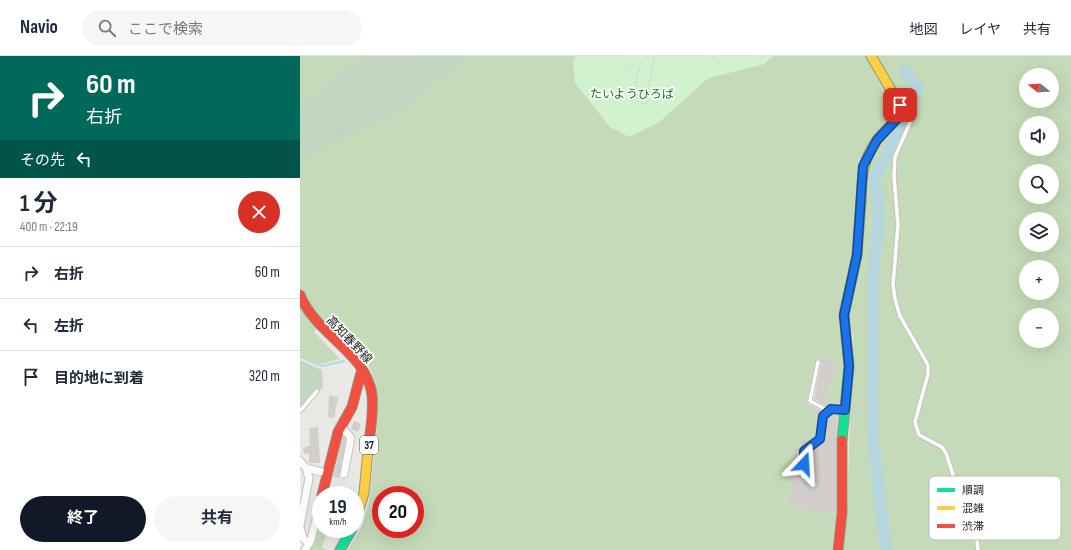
<!DOCTYPE html>
<html lang="ja">
<head>
<meta charset="utf-8">
<style>
	:root { --surface:#fff; --page:#f6f6f7; --text:#1f2937; --muted:#747a83; --line:#e0e1e3; --accent:#111827 }
	body { margin:0; font-family:"Sofia Sans Condensed","Noto Sans JP",sans-serif; background:var(--page); color:var(--text); height:100vh; display:flex; flex-direction:column; font-size:15px; white-space:nowrap }
	* { box-sizing:border-box; margin:0 }
	p { font-size:13px; color:var(--muted) }
	.icon { flex:none; width:22px; height:22px; fill:none; stroke:currentColor; stroke-width:2; stroke-linecap:round; stroke-linejoin:round }
	.map { position:relative; flex:1; overflow:hidden }
	.sheet { display:flex; flex-direction:column; background:var(--surface); width:300px }
	.sheet>* { flex:none }
	.top-card { background:#00695c; color:#fff; overflow:hidden }
	.needle { width:26px; rotate:287deg }
	.fabs { position:absolute; left:719px; top:12px; display:grid; gap:8px }
	.fabs a { display:grid; place-items:center; width:40px; height:40px; border-radius:50%; background:var(--surface); box-shadow:0 4px 16px #0002; font-size:20px }
	.speed { position:absolute; left:12px; top:430px; display:flex; gap:8px; font-size:20px; font-weight:700; text-align:center }
	.speed>* { display:grid; place-content:center; width:52px; height:52px; border-radius:50%; background:var(--surface); box-shadow:0 4px 16px #0002; line-height:1 }
	.speed small { font-size:10px; font-weight:400 }
	.speed .limit { border:6px solid #d22; background:#fff; color:#111 }
	.pin { position:absolute; display:grid; place-items:center; width:34px; height:34px; color:#fff; margin:-17px; border-radius:8px; box-shadow:0 2px 6px #0006 }
	.me { position:absolute; width:44px; margin:-22px; rotate:20deg; stroke-linejoin:round; filter:drop-shadow(0 0 3px #0008) }
	.turn { display:flex; align-items:center; gap:14px; height:84px; padding:0 20px; font-size:18px }
	.turn .icon { width:52px; height:52px; stroke-width:2.5 }
	.turn b { display:block; font-size:28px; line-height:34px }
	.then { display:flex; align-items:center; height:38px; padding:0 20px; background:#0003; gap:8px; font-size:15px }
	.round { display:grid; place-items:center; flex:none; width:42px; height:42px; border-radius:21px; background:var(--page) }
	.head { display:flex; align-items:center; justify-content:space-between; height:68px; padding:0 20px }
	h1 { font-size:24px; font-weight:700; line-height:30px }
	.cta { display:flex; gap:8px; margin-top:auto; padding:8px 20px }
	.cta a { flex:1; height:46px; border-radius:24px; background:var(--accent); color:#fff; font-size:16px; font-weight:700; line-height:46px; text-align:center }
	.cta a+a { background:var(--page); color:var(--text) }
	ul { padding:0; list-style:none }
	li { display:flex; align-items:center; gap:12px; height:52px; padding:0 20px; border-top:1px solid var(--line) }
	li div { flex:1 }
	li b { display:block; font-size:15px }
	li em { font-style:normal }
	header { display:flex; align-items:center; gap:24px; box-sizing:border-box; height:56px; padding:0 20px; background:var(--surface); border-bottom:1px solid var(--line) }
	header strong { font-size:19px }
	nav { display:flex; gap:22px; margin-inline-start:auto; font-size:14px }
	.search { width:280px; height:36px; background:var(--page); display:flex; align-items:center; gap:10px; box-sizing:border-box; padding:0 14px; border-radius:22px; color:var(--muted); font-size:15px }
	main { display:flex; flex:1; min-height:0 }
	.map>svg:first-child { display:block }
	.forest { fill:#c5dab8; fill-rule:evenodd }
	.cemetery { fill:#c2d6c2 }
	.park { fill:#d0f2cf }
	.lines { fill:none; stroke-linecap:round; stroke-linejoin:round }
	.stream { stroke:#b6d7de; stroke-width:2 }
	.river { stroke:#b6d7de; stroke-width:12 }
	.building { fill:#d1cecb }
	.lane-casing { stroke:#c2c2c0; stroke-width:5.5 }
	.street-casing { stroke:#c2c2c0; stroke-width:9 }
	.fast-casing { stroke:#93937c; stroke-width:11 }
	.slow-casing { stroke:#93937c; stroke-width:11 }
	.jam-casing { stroke:#93937c; stroke-width:11 }
	.path { stroke:#d6c6c4; stroke-width:1; stroke-dasharray:2 2; stroke-linecap:butt }
	.lane { stroke:#fcfcfb; stroke-width:3.5 }
	.street { stroke:#fcfcfb; stroke-width:7 }
	.fast { stroke:#16e098; stroke-width:9 }
	.slow { stroke:#ffcf43; stroke-width:9 }
	.jam { stroke:#f24e42; stroke-width:9 }
	.route-casing { stroke:#114b97; stroke-width:10 }
	.route { stroke:#1a73e8; stroke-width:7 }
	.labels { text-anchor:middle; dominant-baseline:central; stroke-width:3.5; stroke-linejoin:round; paint-order:stroke }
	.shield { fill:#fff; stroke:#5f5f5f; stroke-width:1 }
	.shield-label { font-size:11px; font-weight:bold; fill:#1b1b1b }
	.park-label { font-size:12px; fill:#097a0f; stroke:#fff }
	.street-label { font-size:12px; fill:#1b1b1b; stroke:#fff }
	.key { fill:#fff; stroke:#bbb; stroke-width:1 }
	.key-label { font-size:11px; fill:#1b1b1b }
</style>
</head>
<body>
<header>
<strong>Navio</strong>
<div class="search"><svg class="icon" aria-label="search" viewBox="0 0 24 24"><circle cx="10" cy="10" r="6"/><path d="M15 15l6 6"/></svg>ここで検索</div>
<nav><a>地図</a><a>レイヤ</a><a>共有</a></nav>
</header>
<main>
<section class="sheet">
<div class="top-card">
<div class="turn"><svg class="icon" aria-label="right" viewBox="0 0 24 24"><path d="M7 20v-9h11M14 6l5 5-5 5"/></svg><div><b>60 m</b>右折</div></div>
<div class="then">その先<svg class="icon" aria-label="left" viewBox="0 0 24 24"><path d="M17 20v-9H6M10 6l-5 5 5 5"/></svg></div>
</div>
<div class="head"><div><h1>1 分</h1><p>400 m · 22:19</p></div><a class="round" style="background:#d93025;color:#fff"><svg class="icon" aria-label="close" viewBox="0 0 24 24"><path d="M6 6l12 12M18 6L6 18"/></svg></a></div>
<ul>
<li><svg class="icon" aria-label="right" viewBox="0 0 24 24"><path d="M7 20v-9h11M14 6l5 5-5 5"/></svg><div><b>右折</b></div><em>60 m</em></li>
<li><svg class="icon" aria-label="left" viewBox="0 0 24 24"><path d="M17 20v-9H6M10 6l-5 5 5 5"/></svg><div><b>左折</b></div><em>20 m</em></li>
<li><svg class="icon" aria-label="arrive" viewBox="0 0 24 24"><path d="M6 21V4h12l-3 4 3 4H6"/></svg><div><b>目的地に到着</b></div><em>320 m</em></li>
</ul>
<div class="cta"><a>終了</a><a>共有</a></div>
</section>
<div class="map">
<svg width="771" height="494" viewBox="0 0 771 494">
	<rect width="100%" height="100%" fill="#eae8e4"/>
	<path class="forest" d="M0,0H62L0,50Z
		M167,0H276L273,7L358,67L408,22L464,8L473,0H771V494H542L547,461L550,359L553,320V281L549,261L544,259L547,311L542,345L525,347L537,312L531,302L518,300L505,350L518,359L516,379L495,393L490,451L536,458L532,494H48L62,470L69,446L78,359L75,325L65,301L21,266L14,276L40,303L21,308L0,300V109L11,98L99,56L160,8ZM726,19H752V45H726ZM726,67H752V93H726ZM726,115H752V141H726ZM726,163H752V189H726ZM726,211H752V237H726ZM726,259H752V285H726ZM81,439H115V473H81Z
		M17,475H28L22,491L26,494H7Z"/>
	<path class="cemetery" d="M62,0H167L160,8L99,56L11,98L0,109V50Z
		M0,304L22,314L23,331L0,358Z"/>
	<path class="park" d="M276,0H473L464,8L408,22L358,67L329,81L310,71L275,27L273,7Z"/>
	<g class="lines">
		<path class="stream" d="M0,301L22,310L44,305"/>
		<path class="river" d="M586,494L573,382V217L579,162L575,122L618,33L606,15"/>
	</g>
	<path class="building" d="M518,300L531,302L537,312L525,347L540,345L539,350L528,351L514,343L521,307L520,304L517,303Z
		M509,333L507,347L523,356L520,360L517,381L501,394L500,421L502,424L506,422L507,397L523,384L526,362L532,356L538,357L536,382V458L489,451L495,393L516,379L518,359L505,350Z
		M29,339L38,341L34,362L28,361Z
		M54,365L61,368L58,376L51,373Z
		M18,371L20,407H9V397L4,398L3,392L10,389L9,372Z
		M43,380L46,383L39,422L33,421Z"/>
	<g class="lines">
		<defs>
			<path id="lane" d="M601,49L612,52L611,64L595,101L594,120L598,169L593,229L595,243L600,260L628,309V318L615,366L619,379L642,391L646,397L659,437L676,475L678,494
				M518,306L510,345L529,355
				M0,355L17,335
				M503,421L504,395L520,383L523,360L531,353L544,354"/>
			<path id="street" d="M41,370L51,382L44,418
				M0,405L6,412L22,416
				M0,470L9,422L6,412
				M0,471L3,482L9,488
				M5,494L11,484L21,443"/>
			<path id="fast" d="M542,384L549,310L544,259L557,199L561,145
				M40,494L52,473"/>
			<path id="slow" d="M561,145C562,121 562,105 577,84C589,68 595,71 600,49L571,0
				M55,466L64,437L68,394"/>
			<path id="jam" d="M0,239C16,279 67,297 72,339C74,357 70,376 68,394
				M22,439L38,376L52,351L62,313
				M538,494L542,457V384"/>
		</defs>
		<use href="#lane" class="lane-casing"/>
		<use href="#street" class="street-casing"/>
		<use href="#fast" class="fast-casing"/>
		<use href="#slow" class="slow-casing"/>
		<use href="#jam" class="jam-casing"/>
		<path class="path" d="M90,0L115,27L121,23L102,0
			M413,0L418,9
			M324,5L327,13L341,6C337,21 333,31 338,46L346,48L354,0
			M0,68L15,91L21,86L1,52L7,50L33,81L42,78L17,41L24,35L55,70L63,64L40,28L49,21L76,55L83,50L58,11L64,4L95,42L100,40L77,0
			M0,90L2,94L0,95
			M0,306L18,315V330"/>
		<use href="#lane" class="lane"/>
		<use href="#street" class="street"/>
		<use href="#fast" class="fast"/>
		<use href="#slow" class="slow"/>
		<use href="#jam" class="jam"/>
	</g>
	<g class="lines">
		<defs>
			<path id="route" d="M504,408V395L520,383L523,360L531,353L545,354L549,310L544,259L557,199L563,110L577,84L597,63L600,49"/>
		</defs>
		<use href="#route" class="route-casing"/>
		<use href="#route" class="route"/>
	</g>
	<g class="labels">
		<rect class="shield" x="60" y="380" width="18" height="18" rx="3"/>
		<g class="shield-label">
			<text x="69" y="389">37</text>
		</g>
		<g class="park-label">
			<text x="332" y="38">たいようひろば</text>
		</g>
		<g class="street-label">
			<text transform="translate(49 284) rotate(46)">高知春野線</text>
		</g>
	</g>
	<rect x="629" y="420" width="132" height="64" rx="6" class="key"/>
	<rect x="637" y="432" width="18" height="4" fill="#16e098"/>
	<rect x="637" y="450" width="18" height="4" fill="#ffcf43"/>
	<rect x="637" y="468" width="18" height="4" fill="#f24e42"/>
	<g class="key-label">
		<text x="662" y="438">順調</text>
		<text x="662" y="456">混雑</text>
		<text x="662" y="474">渋滞</text>
	</g>
</svg>
<div class="fabs">
<a><svg class="needle" viewBox="-14 -14 28 28"><path d="M0-13l5 13h-10z" fill="#e53935"/><path d="M0 13l5-13h-10z" fill="#747a83"/></svg></a>
<a><svg class="icon" aria-label="sound" viewBox="0 0 24 24"><path d="M4 9h4l5-4v14l-5-4H4zM17 9q2 3 0 6"/></svg></a>
<a><svg class="icon" aria-label="search" viewBox="0 0 24 24"><circle cx="10" cy="10" r="6"/><path d="M15 15l6 6"/></svg></a>
<a><svg class="icon" aria-label="layers" viewBox="0 0 24 24"><path d="M12 4l9 5-9 5-9-5zM3 14l9 5 9-5"/></svg></a>
<a>+</a>
<a>−</a>
</div>
<div class="speed"><div>19<small>km/h</small></div><div class="limit">20</div></div>
<div class="pin" style="left:600px;top:49px;background:#d93025"><svg class="icon" aria-label="arrive" viewBox="0 0 24 24"><path d="M6 21V4h12l-3 4 3 4H6"/></svg></div>
<svg class="me" style="left:504px;top:408px" viewBox="-20 -20 40 40"><path d="M0-17L14 15 0 8-14 15z" fill="#1a73e8" stroke="#fff" stroke-width="4"/></svg>
</div>
</main>
</body>
</html>
